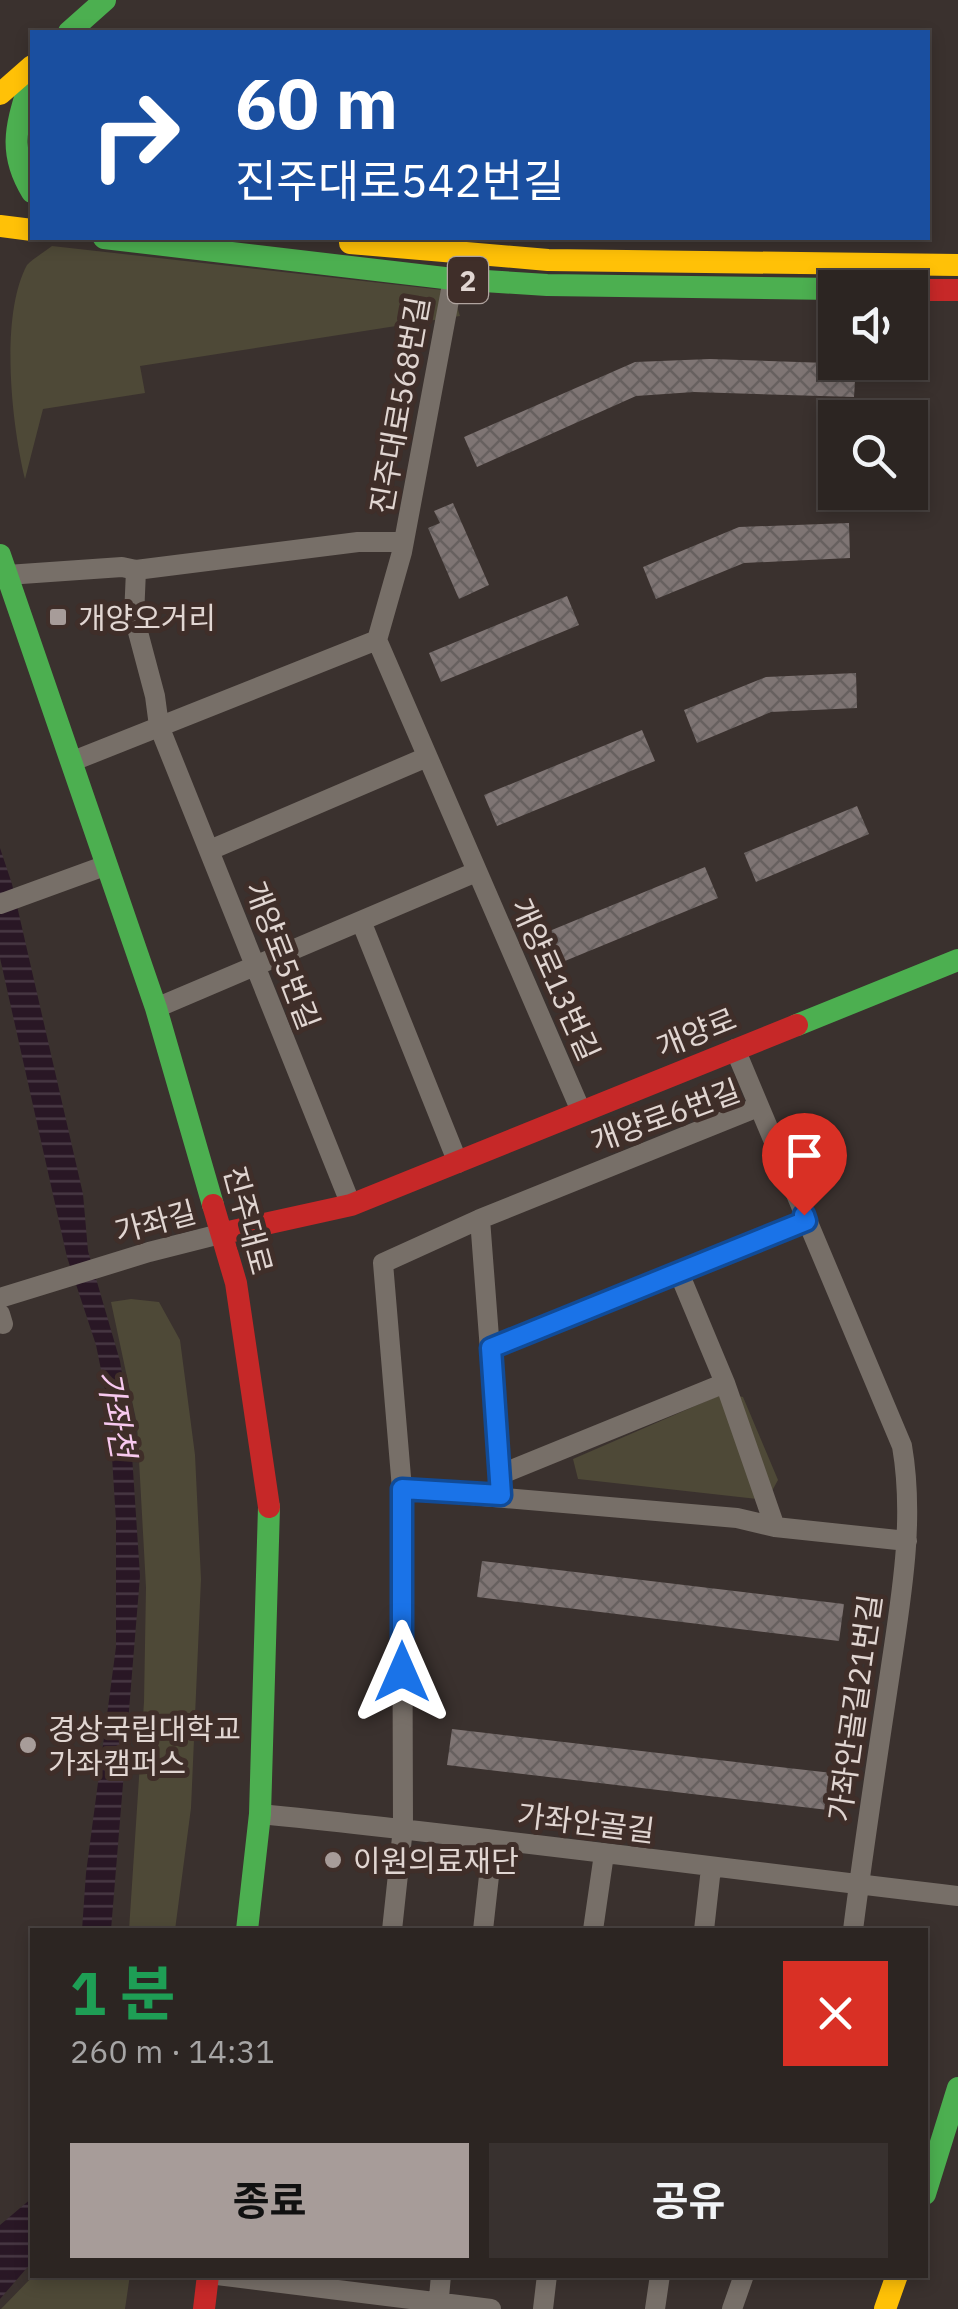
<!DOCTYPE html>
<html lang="ko">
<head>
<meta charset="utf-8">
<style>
	:root { --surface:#2c2522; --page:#38312f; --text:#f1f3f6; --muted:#a6a5a5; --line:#484240; --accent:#a79c99 }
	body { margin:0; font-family:"IBM Plex Sans","Noto Sans KR",sans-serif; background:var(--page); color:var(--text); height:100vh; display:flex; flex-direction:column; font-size:38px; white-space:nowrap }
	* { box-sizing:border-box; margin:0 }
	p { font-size:32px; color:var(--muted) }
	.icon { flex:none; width:55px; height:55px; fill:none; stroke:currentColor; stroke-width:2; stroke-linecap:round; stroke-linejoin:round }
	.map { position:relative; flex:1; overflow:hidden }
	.drawer { position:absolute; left:30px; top:1928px; width:898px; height:350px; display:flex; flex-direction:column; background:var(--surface); border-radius:0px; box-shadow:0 5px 15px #0003,0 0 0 2px var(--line) }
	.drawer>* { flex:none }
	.banner { position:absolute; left:30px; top:30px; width:900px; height:210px; border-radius:0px; box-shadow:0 5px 15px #0003,0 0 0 2px var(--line); background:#1a4fa0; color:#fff; overflow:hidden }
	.buttons { position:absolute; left:818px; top:270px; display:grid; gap:20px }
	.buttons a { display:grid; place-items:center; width:110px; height:110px; border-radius:0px; background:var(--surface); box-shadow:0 5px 15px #0003,0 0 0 2px var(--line); font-size:50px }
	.pin { position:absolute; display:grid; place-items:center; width:85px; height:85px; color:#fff; margin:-102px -42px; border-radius:50% 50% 50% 0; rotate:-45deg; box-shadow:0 0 10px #0007 }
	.pin .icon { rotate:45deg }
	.me { position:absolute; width:110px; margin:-55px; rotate:0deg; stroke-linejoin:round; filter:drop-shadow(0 0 8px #0008) }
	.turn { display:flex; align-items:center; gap:35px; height:210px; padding:0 40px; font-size:45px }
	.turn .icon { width:130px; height:130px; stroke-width:2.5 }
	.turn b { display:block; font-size:70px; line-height:85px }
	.round { display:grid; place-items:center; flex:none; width:105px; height:105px; border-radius:0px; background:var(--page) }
	.summary { display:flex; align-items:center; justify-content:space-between; height:170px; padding:0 40px }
	h1 { font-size:60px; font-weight:700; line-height:75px; color:#1e9e55 }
	.button { display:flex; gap:20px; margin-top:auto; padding:20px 40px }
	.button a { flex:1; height:115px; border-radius:0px; background:var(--accent); color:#111; font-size:40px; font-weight:700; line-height:115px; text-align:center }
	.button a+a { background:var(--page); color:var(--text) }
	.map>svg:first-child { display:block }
	.park { fill:#4e4937 }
	.water { fill:url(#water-rules) }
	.building { fill:url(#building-cross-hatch) }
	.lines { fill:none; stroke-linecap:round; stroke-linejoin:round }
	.street { stroke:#776f68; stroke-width:20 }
	.fast { stroke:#4caf50; stroke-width:22 }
	.slow { stroke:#ffc107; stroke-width:22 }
	.jam { stroke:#c62828; stroke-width:22 }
	.route-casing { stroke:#114b97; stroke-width:25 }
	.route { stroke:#1a73e8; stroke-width:18 }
	.poi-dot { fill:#a79c99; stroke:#3f2e29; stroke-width:4 }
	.labels { text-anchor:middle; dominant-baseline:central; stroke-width:10; stroke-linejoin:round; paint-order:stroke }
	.shield { fill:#3f2e29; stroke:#b0a49f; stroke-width:2.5 }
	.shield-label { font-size:28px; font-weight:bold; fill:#e1d6d2 }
	.street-label { font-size:30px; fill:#e1d6d2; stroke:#3f2e29 }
	.poi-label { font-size:30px; fill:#e1d6d2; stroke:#3f2e29; text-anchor:start }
	.water-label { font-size:32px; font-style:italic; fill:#f8c9ef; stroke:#3f2e29 }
</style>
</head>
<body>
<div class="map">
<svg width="958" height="2309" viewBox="0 0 958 2309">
	<defs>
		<pattern id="water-rules" width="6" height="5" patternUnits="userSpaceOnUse" patternTransform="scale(2.5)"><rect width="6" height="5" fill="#291725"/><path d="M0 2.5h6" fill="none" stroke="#483844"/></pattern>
		<pattern id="building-cross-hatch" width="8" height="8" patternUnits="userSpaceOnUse" patternTransform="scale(2.5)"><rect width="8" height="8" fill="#7f7574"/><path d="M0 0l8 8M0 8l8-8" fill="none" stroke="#67605f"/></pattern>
	</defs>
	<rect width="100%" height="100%" fill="#3a312e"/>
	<path class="park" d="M52,246L452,291L460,316L140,366L145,393L43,409L25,479C11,421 0,315 27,265C34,258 44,252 52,246Z
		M131,1299L159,1302L180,1340L195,1455L201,1579L191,1808L175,1930H129L144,1702L146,1587L137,1424L111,1302Z
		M725,1393L743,1397L778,1480L767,1500L578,1479L573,1459Z
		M34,2275H130L125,2309H1Z"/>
	<path class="water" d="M0,848L12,884L83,1194L88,1251L120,1361L130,1425L140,1576L111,1930H82L86,1873L116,1647V1521L109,1409L96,1345L67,1257L0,958Z
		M32,2198V2262L0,2299V2225Z"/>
	<path class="building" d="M710,359L856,364L854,397L694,392L636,396L477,467L464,437L635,362Z
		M453,503L489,585L459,599L428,528L440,523L434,511Z
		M849,523L850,558L744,563L656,599L643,567L739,527Z
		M567,596L579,625L441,682L429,653Z
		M856,673L857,708L771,712L697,743L684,710L766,677Z
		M642,730L655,761L497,826L484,795Z
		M857,806L869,834L756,882L744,853Z
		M705,867L718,898L560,963L547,932Z
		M482,1561L844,1604L839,1641L477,1597Z
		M452,1729L832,1773L828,1810L447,1765Z"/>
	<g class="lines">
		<path class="street" d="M136,570L134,617L155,696L159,726L351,1205
			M7,575L122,567L136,570L358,542H404
			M377,640L581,1111
			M377,640L402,552L453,279
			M73,761L377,640
			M210,850L427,757
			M0,904L107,865
			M361,921L458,1163
			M156,1008L476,872
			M735,1049L902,1446C915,1521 901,1598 890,1673C877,1759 864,1844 853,1930
			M480,1219L501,1495
			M679,1273L725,1383L775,1527
			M0,1298L149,1252L224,1233
			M0,1314L3,1324
			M491,1348L806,1221
			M499,1475L725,1383
			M402,1489L737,1518L775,1527L907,1541
			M260,1814C493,1837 725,1869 958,1896
			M392,1930L403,1828L402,1489L383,1263L480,1219L758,1107
			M483,1930L493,1840
			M593,1930L604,1854
			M704,1930L711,1868
			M217,2275L491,2309
			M438,2309L441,2275
			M543,2309L547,2275
			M655,2309L660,2275
			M732,2309L744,2275"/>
		<path class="fast" d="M69,32L105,0
			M32,74C19,120 5,148 32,192
			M104,238L453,279L547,285L835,289
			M0,555L156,1008L213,1205
			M797,1025L958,960
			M247,1930L260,1814L269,1507
			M925,2194L958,2088"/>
		<path class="slow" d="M0,94L32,66
			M0,226L32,230
			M350,243L548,260L958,265
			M885,2309L897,2275"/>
		<path class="jam" d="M910,290H958
			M213,1205L236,1283L269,1507
			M224,1233L351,1205L797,1025
			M204,2309L208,2275"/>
	</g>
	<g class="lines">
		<defs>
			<path id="route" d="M402,1672V1489L501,1495L491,1348L806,1221L804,1215"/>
		</defs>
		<use href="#route" class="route-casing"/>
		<use href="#route" class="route"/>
	</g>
	<g class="poi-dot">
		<rect x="48" y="607" width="20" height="20" rx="5"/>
		<circle cx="28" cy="1745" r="10"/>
		<circle cx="333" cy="1860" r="10"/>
	</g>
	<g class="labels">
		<rect class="shield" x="448" y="257" width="40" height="46" rx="8"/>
		<g class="shield-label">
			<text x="468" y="280">2</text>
		</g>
		<g class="street-label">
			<text transform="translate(399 405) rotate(-80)">진주대로568번길</text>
			<text transform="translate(283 955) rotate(69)">개양로5번길</text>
			<text transform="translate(556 979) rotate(66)">개양로13번길</text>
			<text transform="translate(696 1032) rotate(-22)">개양로</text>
			<text transform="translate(665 1115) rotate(-20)">개양로6번길</text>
			<text transform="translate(249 1220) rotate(75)">진주대로</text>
			<text transform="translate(155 1221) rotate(-15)">가좌길</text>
			<text transform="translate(854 1708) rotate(-82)">가좌안골길21번길</text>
			<text transform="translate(586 1822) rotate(7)">가좌안골길</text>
		</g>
		<g class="poi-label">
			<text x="78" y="617">개양오거리</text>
			<text x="48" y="1728">경상국립대학교<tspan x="48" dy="34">가좌캠퍼스</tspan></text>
			<text x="353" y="1860">이원의료재단</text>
		</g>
		<g class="water-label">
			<text transform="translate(117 1414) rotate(80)">가좌천</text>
		</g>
	</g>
</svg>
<div class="buttons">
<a><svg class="icon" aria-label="sound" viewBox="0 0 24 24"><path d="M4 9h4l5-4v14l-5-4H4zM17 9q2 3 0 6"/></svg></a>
<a><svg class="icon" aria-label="search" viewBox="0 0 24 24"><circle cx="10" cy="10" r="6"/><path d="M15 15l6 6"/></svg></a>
</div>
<div class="pin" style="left:804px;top:1215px;background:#d93025"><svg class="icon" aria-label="arrive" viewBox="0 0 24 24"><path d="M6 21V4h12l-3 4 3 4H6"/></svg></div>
<svg class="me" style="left:402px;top:1672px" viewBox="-20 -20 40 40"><path d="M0-17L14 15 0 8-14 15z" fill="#1a73e8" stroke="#fff" stroke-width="4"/></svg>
<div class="banner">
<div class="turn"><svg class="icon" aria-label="right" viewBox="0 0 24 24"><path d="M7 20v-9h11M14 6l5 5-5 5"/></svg><div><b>60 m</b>진주대로542번길</div></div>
</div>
<section class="drawer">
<div class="summary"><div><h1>1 분</h1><p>260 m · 14:31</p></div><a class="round" style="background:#d93025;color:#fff"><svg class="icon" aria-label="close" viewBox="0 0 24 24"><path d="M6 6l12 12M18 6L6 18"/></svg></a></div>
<div class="button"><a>종료</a><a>공유</a></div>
</section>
</div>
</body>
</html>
